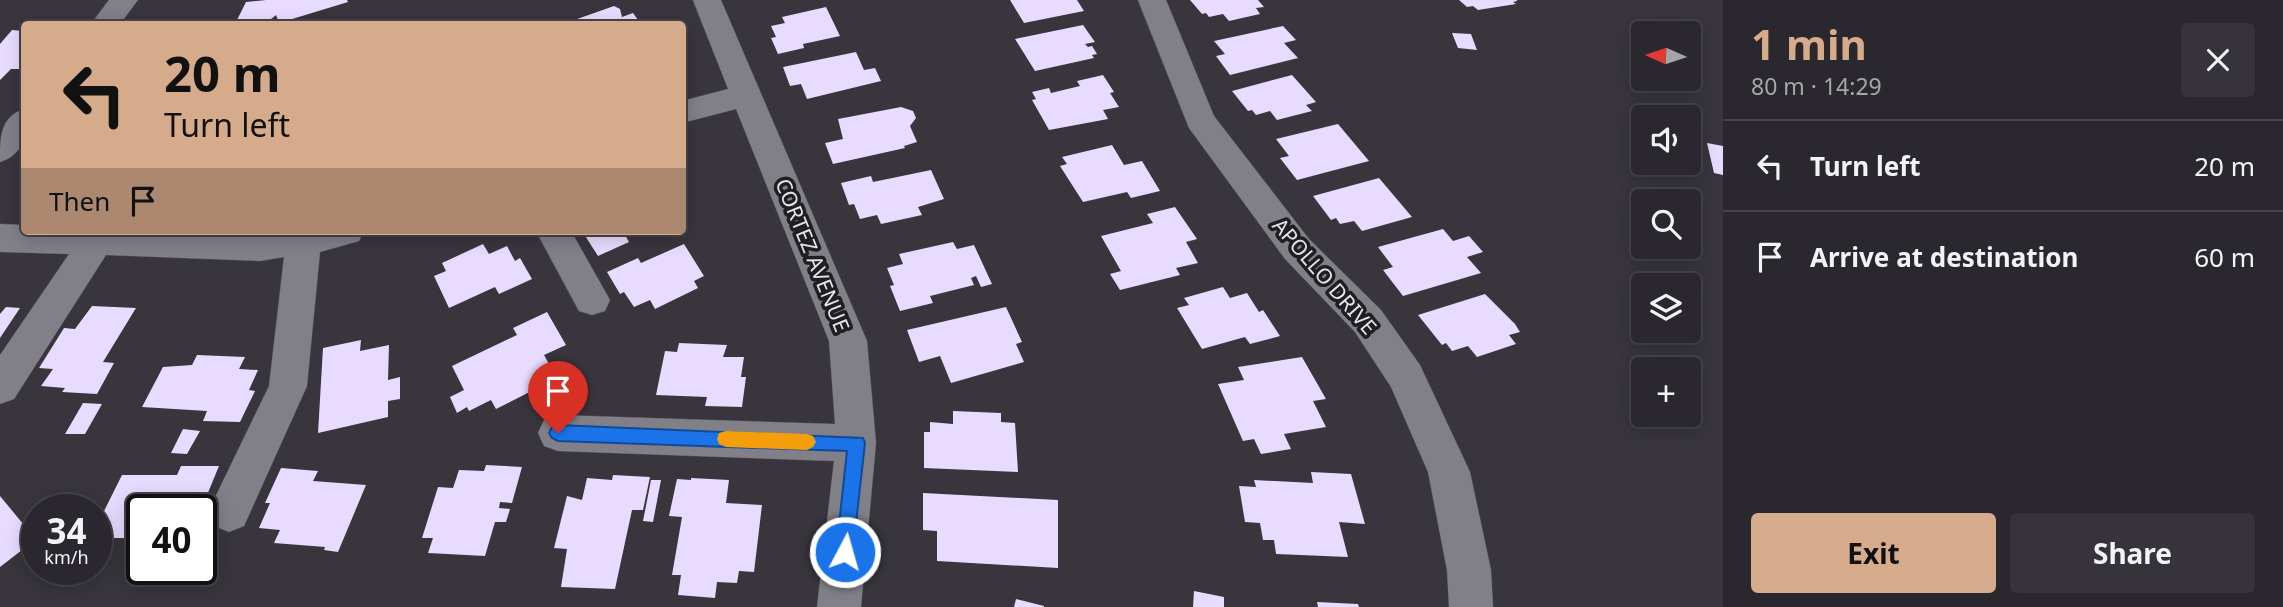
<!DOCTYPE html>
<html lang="en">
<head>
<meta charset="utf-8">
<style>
	:root { --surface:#2a282e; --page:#36343a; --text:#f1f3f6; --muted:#a5a6aa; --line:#46444a; --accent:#d6ab8b }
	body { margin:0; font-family:"Noto Sans",sans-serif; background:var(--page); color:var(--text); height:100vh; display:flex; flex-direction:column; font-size:26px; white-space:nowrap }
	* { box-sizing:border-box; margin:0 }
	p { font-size:23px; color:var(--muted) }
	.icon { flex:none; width:38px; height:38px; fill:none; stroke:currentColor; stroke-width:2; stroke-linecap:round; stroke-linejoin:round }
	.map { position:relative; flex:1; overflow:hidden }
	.side { display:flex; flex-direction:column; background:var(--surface); width:560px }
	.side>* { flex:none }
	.hud { position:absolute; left:21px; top:21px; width:665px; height:214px; border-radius:7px; box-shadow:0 4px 18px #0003,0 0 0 2px var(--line); background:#d6ab8b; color:#111; overflow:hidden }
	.needle { width:46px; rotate:273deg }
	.buttons { position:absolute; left:1631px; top:21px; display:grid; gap:14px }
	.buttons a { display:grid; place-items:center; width:70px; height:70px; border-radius:7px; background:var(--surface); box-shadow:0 4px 18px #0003,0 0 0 2px var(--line); font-size:35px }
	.speed { position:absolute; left:21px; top:494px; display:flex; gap:14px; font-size:35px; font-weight:700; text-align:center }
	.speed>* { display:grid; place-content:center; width:91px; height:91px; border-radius:50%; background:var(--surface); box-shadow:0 4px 18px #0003,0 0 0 2px var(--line); line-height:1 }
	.speed small { font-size:18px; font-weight:400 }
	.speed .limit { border:4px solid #111; border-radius:10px; background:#fff; color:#111 }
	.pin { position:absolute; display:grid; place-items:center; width:60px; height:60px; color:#fff; margin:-72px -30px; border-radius:50% 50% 50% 0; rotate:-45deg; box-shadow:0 0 7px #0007 }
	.pin .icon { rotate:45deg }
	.me { position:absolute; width:77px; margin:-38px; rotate:6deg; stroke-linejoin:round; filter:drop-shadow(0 0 5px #0008) }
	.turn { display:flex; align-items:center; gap:24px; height:147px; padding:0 28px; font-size:32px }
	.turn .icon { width:91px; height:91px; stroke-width:2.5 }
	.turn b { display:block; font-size:49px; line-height:60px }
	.then { display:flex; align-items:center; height:66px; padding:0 28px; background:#0003; gap:14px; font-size:26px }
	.round { display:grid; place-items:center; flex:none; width:74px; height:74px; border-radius:7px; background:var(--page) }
	.headline { display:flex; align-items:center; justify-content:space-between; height:119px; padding:0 28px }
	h1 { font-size:42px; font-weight:700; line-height:52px; color:var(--accent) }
	.button { display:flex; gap:14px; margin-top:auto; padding:14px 28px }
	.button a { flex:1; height:80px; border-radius:7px; background:var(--accent); color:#111; font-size:28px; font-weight:700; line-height:80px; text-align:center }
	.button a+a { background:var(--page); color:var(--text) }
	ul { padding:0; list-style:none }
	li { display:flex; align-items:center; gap:21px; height:91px; padding:0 28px; border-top:2px solid var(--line) }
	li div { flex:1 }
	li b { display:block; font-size:26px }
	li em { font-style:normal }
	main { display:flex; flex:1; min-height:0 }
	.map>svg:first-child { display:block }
	.building { fill:#e7dcff }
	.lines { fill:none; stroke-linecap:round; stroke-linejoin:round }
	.minor-casing { stroke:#535156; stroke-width:1 }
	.minor { fill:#817f87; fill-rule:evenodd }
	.route { fill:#1a73e8; stroke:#114b97; stroke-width:2 }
	.slow { fill:#f59e0b }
	.labels { text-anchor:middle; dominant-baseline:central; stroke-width:7; stroke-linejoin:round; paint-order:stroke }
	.street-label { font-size:21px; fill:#e6e4e9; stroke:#1f1e21 }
</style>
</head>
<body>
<main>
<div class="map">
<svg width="1723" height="607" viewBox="0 0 1723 607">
	<rect width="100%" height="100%" fill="#38353d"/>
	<path class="building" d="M266,0H347L348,2L279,23L276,15L265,24H235L246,2Z
		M1010,0H1077L1084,11L1024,23Z
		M1190,0H1258L1264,7L1256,8L1260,14L1229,21L1223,14L1209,17L1206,13L1202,14Z
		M1459,0H1517V1L1513,2L1516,4L1478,10L1473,6L1467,7Z
		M614,6L620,9L622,17L633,13L641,24H563Z
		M826,7L840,36L803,44L804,48L778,54L771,38L776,37L771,26L785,23L782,17Z
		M1083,25L1095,42L1085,44L1088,47L1092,46L1097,54L1092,55L1094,58L1035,71L1015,39Z
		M1283,26L1296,40L1284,43L1298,58L1230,75L1216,56L1225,54L1214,41Z
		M12,30L24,31V69H11L0,80V44Z
		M1452,33L1471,34L1477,50L1458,48Z
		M856,52L864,70L875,68L881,81L807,99L801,84L790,86L783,67Z
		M1103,75L1114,92L1110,93L1119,107L1103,110L1108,119L1049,130L1032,100L1036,99L1032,92L1049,88L1051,93L1080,86L1077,81Z
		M1292,75L1316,102L1306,105L1312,111L1277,120L1270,111L1256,115L1252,110L1248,111L1232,91Z
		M901,107L913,111L916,118L910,126L917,142L904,146L905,148L833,164L825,143L843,139L838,119Z
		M1338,124L1369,161L1297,180L1280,158L1289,156L1276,139Z
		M1707,143L1723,146V175L1714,173Z
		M1112,145L1124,165L1142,161L1160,191L1131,198L1127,192L1083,202L1060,166L1067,164L1062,157Z
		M931,170L944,199L918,207L922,215L881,224L877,215L860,219L854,204L849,205L841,183L871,176L873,182Z
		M1379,178L1412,217L1362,231L1354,221L1340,224L1336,218L1331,220L1313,196Z
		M1175,207L1197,239L1186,242L1198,263L1176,268L1180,275L1120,290L1110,274L1121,271L1101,236L1153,223L1147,214Z
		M1443,229L1453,241L1469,236L1483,252L1467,257L1481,273L1403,296L1383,270L1393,267L1378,247Z
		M582,231H634L625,235L629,242L598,256Z
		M953,242L957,249L974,245L992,284L981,287L976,276L971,278L974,285L930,296L933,303L900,311L890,286L894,285L887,268L903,264L899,254Z
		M483,244L489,254L507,246L515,261L520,258L532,279L499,294L495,287L449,308L434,276L446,271L442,263Z
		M684,244L704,276L694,281L698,288L655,309L650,300L634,307L624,292L620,294L607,272L638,258L641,263Z
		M1223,287L1230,298L1247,293L1259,312L1263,310L1280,336L1250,344L1245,337L1202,349L1177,308L1189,305L1184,298Z
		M1485,294L1515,324L1520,332L1509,335L1516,344L1477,357L1468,346L1452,351L1446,343L1442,345L1418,315Z
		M92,306L136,308L103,362L114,363L97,394L62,392L65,388L41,386L53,369L39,368L64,328L75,329Z
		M6,307L20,308L0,338V314Z
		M1006,307L1022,342L1016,344L1024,362L951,383L940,356L919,362L907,330Z
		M547,312L566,345L544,355L557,378L496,409L491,400L469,411L467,407L457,413L450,397L464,390L452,366L517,335L513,328Z
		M361,340L360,351L389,345L388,380L400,377V399L388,401V417L318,433L323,348Z
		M679,343L727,345L723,357H744L741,377H746L742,407L705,406L707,397L656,395L665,351L677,352Z
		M197,355L245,357L239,369L258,370L249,390L255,391L240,422L203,421L207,411L142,407L163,367L192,365Z
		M1302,357L1326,399L1313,401L1326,427L1284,434L1291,449L1261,454L1254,439L1243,441L1218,384L1244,380L1238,367Z
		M83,403L102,404L85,434H65Z
		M953,411L1001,413V422L1015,423L1018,472L924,468V432H930V422L953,424Z
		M183,429L200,431L187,454L171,453Z
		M486,465L522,467L512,503L500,502L499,508L510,509L506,522H495L485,556L428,553L433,538H422L438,487L453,488L459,470L484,471Z
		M181,466H219L205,500H198L194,509H142V538H105L111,525H97L122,475H177Z
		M281,468L318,471L313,481L366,485L338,552L324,550L325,547L274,543L280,530L259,528L270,503H265Z
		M1311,472L1351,474L1365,524L1339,522L1348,557L1276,554L1274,540H1263L1260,523L1245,522L1239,486L1256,487L1254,480L1313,483Z
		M613,475L650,477L643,510H632L615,589L561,587L567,549L554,548L567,496L582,500L587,478L612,480Z
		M691,478L729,480L726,503L762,505L754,572L739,571L737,583L717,582L715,598L678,595L681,575H672L682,517L669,516L677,479L691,480Z
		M651,480H661L653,522L643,521Z
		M923,493L1058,500V568L937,561V531L923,530Z
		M0,496L24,525L34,526L22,550L0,567Z
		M1194,591L1224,597V607H1193Z
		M1016,599L1044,606V607H1014Z
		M1317,602L1358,604L1359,607H1318Z"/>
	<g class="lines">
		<defs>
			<path id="minor" d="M109,0H138L120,24H91Z
				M693,0H721L867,341L876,443L861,607H817L834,461L558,451L544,446L538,433L544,420L558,415L835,424L829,341L736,109L682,123V101L728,89Z
				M1138,0H1166L1214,116L1309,239L1381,310L1420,365L1470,472L1491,570L1493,607H1449L1447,570L1428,472L1391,387L1355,332L1285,259L1189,128Z
				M24,109C26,132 26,154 0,162C0,137 0,117 24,109Z
				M0,224L24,225V231L260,233L364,231L359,241L320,252L307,386L244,526L229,532L214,526L208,512L269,386L284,257L260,261L106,255L14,399L0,404V355L69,254L0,252Z
				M536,231H571L610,300L605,311L592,315L579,311Z"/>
		</defs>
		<use href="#minor" class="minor-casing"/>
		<use href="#minor" class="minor"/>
	</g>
	<path class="route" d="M558,425L863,438L865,443L852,559L845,562L838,559L836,552L847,451L558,441L552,438L549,433L552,427Z"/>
	<path class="slow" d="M726,431L807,434L813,436L816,442L813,447L807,450L726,447L719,444L717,439L719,433Z"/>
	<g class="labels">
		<g class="street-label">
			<text transform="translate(813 255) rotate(68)">CORTEZ AVENUE</text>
			<text transform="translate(1325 276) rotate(49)">APOLLO DRIVE</text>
		</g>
	</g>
</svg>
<div class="buttons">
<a><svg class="needle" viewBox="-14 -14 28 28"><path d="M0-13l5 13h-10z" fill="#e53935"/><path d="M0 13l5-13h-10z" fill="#a5a6aa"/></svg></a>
<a><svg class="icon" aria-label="sound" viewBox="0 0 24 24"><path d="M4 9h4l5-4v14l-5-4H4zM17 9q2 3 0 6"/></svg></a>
<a><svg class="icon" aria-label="search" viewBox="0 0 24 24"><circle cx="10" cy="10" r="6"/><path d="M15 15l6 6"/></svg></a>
<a><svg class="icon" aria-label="layers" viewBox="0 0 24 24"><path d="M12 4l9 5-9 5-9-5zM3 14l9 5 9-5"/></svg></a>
<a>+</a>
</div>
<div class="speed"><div>34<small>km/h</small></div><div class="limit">40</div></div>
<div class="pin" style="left:558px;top:433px;background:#d93025"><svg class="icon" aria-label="arrive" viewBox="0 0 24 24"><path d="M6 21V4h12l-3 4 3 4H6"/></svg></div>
<svg class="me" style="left:845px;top:552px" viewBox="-20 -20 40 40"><circle r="17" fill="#1a73e8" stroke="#fff" stroke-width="3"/><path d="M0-11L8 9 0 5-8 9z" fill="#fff"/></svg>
<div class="hud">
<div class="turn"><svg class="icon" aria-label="left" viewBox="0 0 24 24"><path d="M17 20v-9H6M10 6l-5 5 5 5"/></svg><div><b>20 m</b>Turn left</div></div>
<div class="then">Then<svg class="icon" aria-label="arrive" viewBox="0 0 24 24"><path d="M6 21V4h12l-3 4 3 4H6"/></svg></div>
</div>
</div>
<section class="side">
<div class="headline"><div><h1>1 min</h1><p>80 m · 14:29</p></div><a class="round"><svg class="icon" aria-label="close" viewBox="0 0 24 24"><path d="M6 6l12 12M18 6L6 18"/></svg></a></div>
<ul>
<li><svg class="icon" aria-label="left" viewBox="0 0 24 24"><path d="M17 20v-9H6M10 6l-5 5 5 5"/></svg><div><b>Turn left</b></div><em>20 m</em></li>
<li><svg class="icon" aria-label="arrive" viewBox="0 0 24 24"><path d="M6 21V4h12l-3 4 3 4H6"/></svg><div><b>Arrive at destination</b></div><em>60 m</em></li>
</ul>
<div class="button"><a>Exit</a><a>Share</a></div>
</section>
</main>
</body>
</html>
